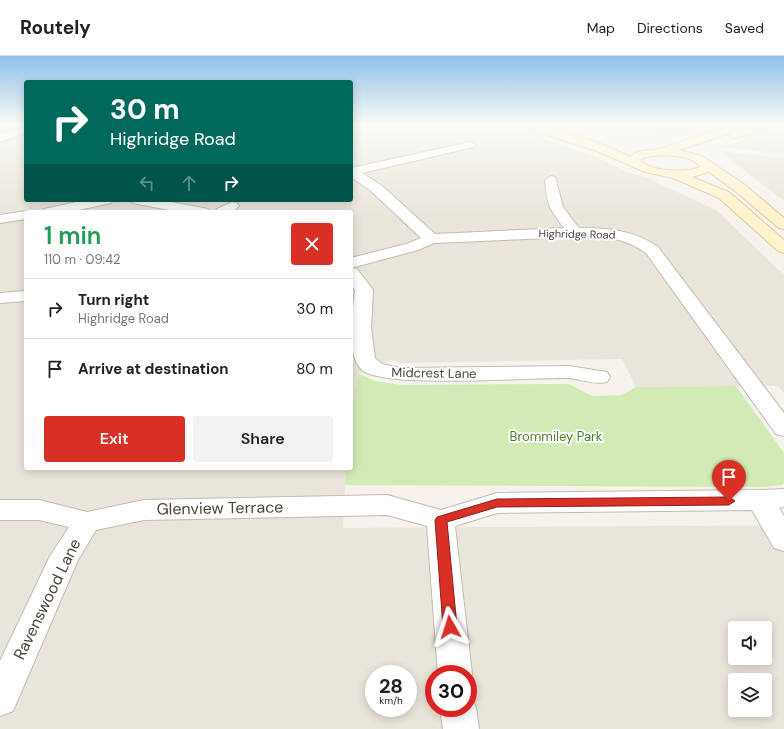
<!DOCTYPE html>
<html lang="en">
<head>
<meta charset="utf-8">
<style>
	:root { --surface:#fff; --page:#f2f2f2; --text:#222; --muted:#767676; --line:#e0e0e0; --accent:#d93025 }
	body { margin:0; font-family:"DM Sans",sans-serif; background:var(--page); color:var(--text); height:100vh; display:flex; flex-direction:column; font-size:15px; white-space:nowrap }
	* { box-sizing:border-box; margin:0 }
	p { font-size:13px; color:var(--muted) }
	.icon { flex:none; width:22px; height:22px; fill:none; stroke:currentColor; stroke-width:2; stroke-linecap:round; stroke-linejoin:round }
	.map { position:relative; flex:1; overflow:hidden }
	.panel { position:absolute; left:24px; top:154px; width:329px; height:260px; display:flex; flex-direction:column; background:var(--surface); border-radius:4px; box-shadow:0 2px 10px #0003 }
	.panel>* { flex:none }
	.guide { position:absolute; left:24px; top:24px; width:329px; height:122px; border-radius:4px; box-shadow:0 2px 10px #0003; background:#00695c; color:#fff; overflow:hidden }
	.buttons { position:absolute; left:728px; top:565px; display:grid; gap:8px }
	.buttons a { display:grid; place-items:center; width:44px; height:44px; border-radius:4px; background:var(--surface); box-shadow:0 2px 10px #0003; font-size:20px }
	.speed { position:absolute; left:365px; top:609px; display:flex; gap:8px; font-size:20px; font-weight:700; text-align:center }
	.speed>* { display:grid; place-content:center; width:52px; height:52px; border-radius:50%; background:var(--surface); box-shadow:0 2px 10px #0003; line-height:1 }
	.speed small { font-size:10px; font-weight:400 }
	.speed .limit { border:6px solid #d22; background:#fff; color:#111 }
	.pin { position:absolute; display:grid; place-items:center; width:34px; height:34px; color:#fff; margin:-41px -17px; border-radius:50% 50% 50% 0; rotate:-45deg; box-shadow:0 0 4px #0007 }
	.pin .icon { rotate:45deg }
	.me { position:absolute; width:44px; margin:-22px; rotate:354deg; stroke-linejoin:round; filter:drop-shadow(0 0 3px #0008) }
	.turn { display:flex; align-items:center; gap:14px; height:84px; padding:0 20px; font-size:18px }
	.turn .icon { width:52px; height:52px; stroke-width:2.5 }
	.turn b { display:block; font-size:28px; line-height:34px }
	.lanes { display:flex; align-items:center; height:38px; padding:0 20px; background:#0003; justify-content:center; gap:20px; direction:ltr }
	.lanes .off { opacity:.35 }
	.round { display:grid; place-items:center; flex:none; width:42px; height:42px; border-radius:4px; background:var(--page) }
	.overview { display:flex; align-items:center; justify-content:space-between; height:68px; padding:0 20px }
	h1 { font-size:24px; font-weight:600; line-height:30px; color:#1e9e55 }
	.cta { display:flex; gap:8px; margin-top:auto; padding:8px 20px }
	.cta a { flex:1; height:46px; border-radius:4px; background:var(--accent); color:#fff; font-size:16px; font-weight:600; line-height:46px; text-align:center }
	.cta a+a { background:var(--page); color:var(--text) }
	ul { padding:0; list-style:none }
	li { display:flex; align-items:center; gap:12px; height:60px; padding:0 20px; border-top:1px solid var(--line) }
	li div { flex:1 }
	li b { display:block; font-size:15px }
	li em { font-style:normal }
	header { display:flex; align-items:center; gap:24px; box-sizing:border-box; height:56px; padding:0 20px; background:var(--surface); border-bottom:1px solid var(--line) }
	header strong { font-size:19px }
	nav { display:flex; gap:22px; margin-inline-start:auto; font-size:14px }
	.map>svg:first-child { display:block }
	.residential { fill:#eae5da; fill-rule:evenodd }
	.green { fill:#d2eab5 }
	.parking { fill:#e5e3e0 }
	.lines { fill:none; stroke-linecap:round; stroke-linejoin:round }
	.street-casing { stroke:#c2bbae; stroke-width:2 }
	.secondary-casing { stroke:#d6c79b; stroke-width:2 }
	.street { fill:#fff; fill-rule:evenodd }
	.secondary { fill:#fff3cd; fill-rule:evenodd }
	.route { fill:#d93025; stroke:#8d1f18 }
	.labels { text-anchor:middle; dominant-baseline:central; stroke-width:4; stroke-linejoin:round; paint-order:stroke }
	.far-street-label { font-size:11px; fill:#4b4439; stroke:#fff }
	.street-label { font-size:13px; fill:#4b4439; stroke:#fff }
	.park-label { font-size:13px; fill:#4a7f2a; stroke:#fff }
	.near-street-label { font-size:16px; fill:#4b4439; stroke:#fff }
</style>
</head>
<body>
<header>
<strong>Routely</strong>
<nav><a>Map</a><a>Directions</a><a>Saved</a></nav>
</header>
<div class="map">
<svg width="784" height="673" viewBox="0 0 784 673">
	<rect width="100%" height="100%" fill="#f6f3ec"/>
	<path class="residential" d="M0,68H26V144H351V68H499L597,101L626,116L645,121L716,154L784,219V337L778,330L636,331L622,303L400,307L391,304L359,318L351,352V156H26V412H346L343,472L784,469V673H0ZM735,572H765V602H735ZM374,618H408V652H374ZM434,618H468V652H434ZM735,624H765V654H735Z
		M784,71V98L724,91Z
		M719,95L784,102V145Z"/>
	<path class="green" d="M359,318L375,325L402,329L569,328L592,340L622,339L636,331L736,330L784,397V427L782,429L764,431L345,429L346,412H351V352Z"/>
	<path class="parking" d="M645,68H691L702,71L669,80L634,71Z"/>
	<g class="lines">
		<defs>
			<path id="street" d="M26,69V76L0,86V78Z
				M470,86L476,89L474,91L362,117L381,129L435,178L564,172C549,152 547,149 545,124L551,120L555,121L563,151L579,172C607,172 634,174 658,191L784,357V380L776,378L646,197C631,186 617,183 599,180L434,187L418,194L351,212V202L406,188L421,182L371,135L351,121V112Z
				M86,144H113L111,147L69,156H42L44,153Z
				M131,144H160L203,152L208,153L210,156H180L138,148L133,147Z
				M232,146L237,147L239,150L232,156H215L217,153Z
				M26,155L31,156H26V163L0,167V159Z
				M351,212L357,213L373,234L371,272L375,302L382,308L400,312L569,310L607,316L610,321L607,326C593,329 581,323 568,322C531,321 384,333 362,314C345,298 353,255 355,234L351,229Z
				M26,235V245L0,247V237Z
				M784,433V451L779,452L784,460V495L774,492L752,454L497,457L455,470L472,618L468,627V618H438L427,470L387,459L144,464L96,474L78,504L13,655L0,660V605L50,500L69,471L39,464H0V444H39L87,456L144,444L387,439L441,454L497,437L760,434Z
				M468,639L471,640L476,652L479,673H443L440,652H468Z"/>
			<path id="secondary" d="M517,68C550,68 601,86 630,101C637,93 650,95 659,93C690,84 722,68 754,68L753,70L738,75L763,68H779L778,70L735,82L731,81L730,79L731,77L679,94L702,100L745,129L784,162V173L779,172L735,135L709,116L692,121L729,136L784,184V197L778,195L719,142L673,122L645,116L597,95L518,70ZM661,99C673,100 693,100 700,111C686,117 651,116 640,104L646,101Z"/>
		</defs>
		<use href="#street" class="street-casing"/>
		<use href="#secondary" class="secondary-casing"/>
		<use href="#street" class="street"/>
		<use href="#secondary" class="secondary"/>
	</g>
	<linearGradient id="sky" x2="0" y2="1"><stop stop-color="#8fc1ec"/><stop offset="0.42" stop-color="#fbfaf6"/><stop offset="1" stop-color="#fbfaf6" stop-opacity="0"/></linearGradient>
	<rect width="784" height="162" fill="url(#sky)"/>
	<path class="route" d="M729,441L735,445L729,449L497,451L447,466L457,571L455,575L450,576L445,575L443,571L435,464L437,461L497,443Z"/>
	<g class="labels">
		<g class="far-street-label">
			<text transform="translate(577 178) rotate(1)">Highridge Road</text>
		</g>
		<g class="street-label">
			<text transform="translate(434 317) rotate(1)">Midcrest Lane</text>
		</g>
		<g class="park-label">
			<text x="556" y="380">Brommiley Park</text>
		</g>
		<g class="near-street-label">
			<text transform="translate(220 452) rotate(-1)">Glenview Terrace</text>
			<text transform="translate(47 543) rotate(-64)">Ravenswood Lane</text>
		</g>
	</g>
</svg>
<div class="buttons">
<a><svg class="icon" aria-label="sound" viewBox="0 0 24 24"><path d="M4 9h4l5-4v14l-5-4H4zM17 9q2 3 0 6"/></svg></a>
<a><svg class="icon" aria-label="layers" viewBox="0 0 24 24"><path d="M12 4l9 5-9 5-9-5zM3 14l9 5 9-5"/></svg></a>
</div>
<div class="speed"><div>28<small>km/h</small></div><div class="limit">30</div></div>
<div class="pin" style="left:729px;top:445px;background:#d93025"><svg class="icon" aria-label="arrive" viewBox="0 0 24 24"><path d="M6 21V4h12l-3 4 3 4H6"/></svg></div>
<svg class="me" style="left:450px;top:571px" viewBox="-20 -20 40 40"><path d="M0-17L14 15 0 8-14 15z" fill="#d93025" stroke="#fff" stroke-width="4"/></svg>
<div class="guide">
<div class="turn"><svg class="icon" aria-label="right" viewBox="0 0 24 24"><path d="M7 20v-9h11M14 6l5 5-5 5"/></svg><div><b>30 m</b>Highridge Road</div></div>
<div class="lanes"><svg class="icon off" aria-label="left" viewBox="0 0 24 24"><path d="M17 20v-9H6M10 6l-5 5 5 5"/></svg><svg class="icon off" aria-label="ahead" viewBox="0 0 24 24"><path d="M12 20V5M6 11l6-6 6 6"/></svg><svg class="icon" aria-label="right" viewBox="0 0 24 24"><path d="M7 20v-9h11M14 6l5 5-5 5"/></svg></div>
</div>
<section class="panel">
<div class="overview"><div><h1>1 min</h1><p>110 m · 09:42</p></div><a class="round" style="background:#d93025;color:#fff"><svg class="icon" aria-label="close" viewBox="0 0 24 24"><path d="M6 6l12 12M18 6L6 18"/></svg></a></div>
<ul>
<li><svg class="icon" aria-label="right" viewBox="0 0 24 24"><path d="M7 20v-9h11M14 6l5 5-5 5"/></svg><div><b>Turn right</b><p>Highridge Road</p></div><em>30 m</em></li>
<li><svg class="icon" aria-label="arrive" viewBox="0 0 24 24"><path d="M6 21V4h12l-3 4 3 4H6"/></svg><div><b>Arrive at destination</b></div><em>80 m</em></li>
</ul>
<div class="cta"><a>Exit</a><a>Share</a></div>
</section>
</div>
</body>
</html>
